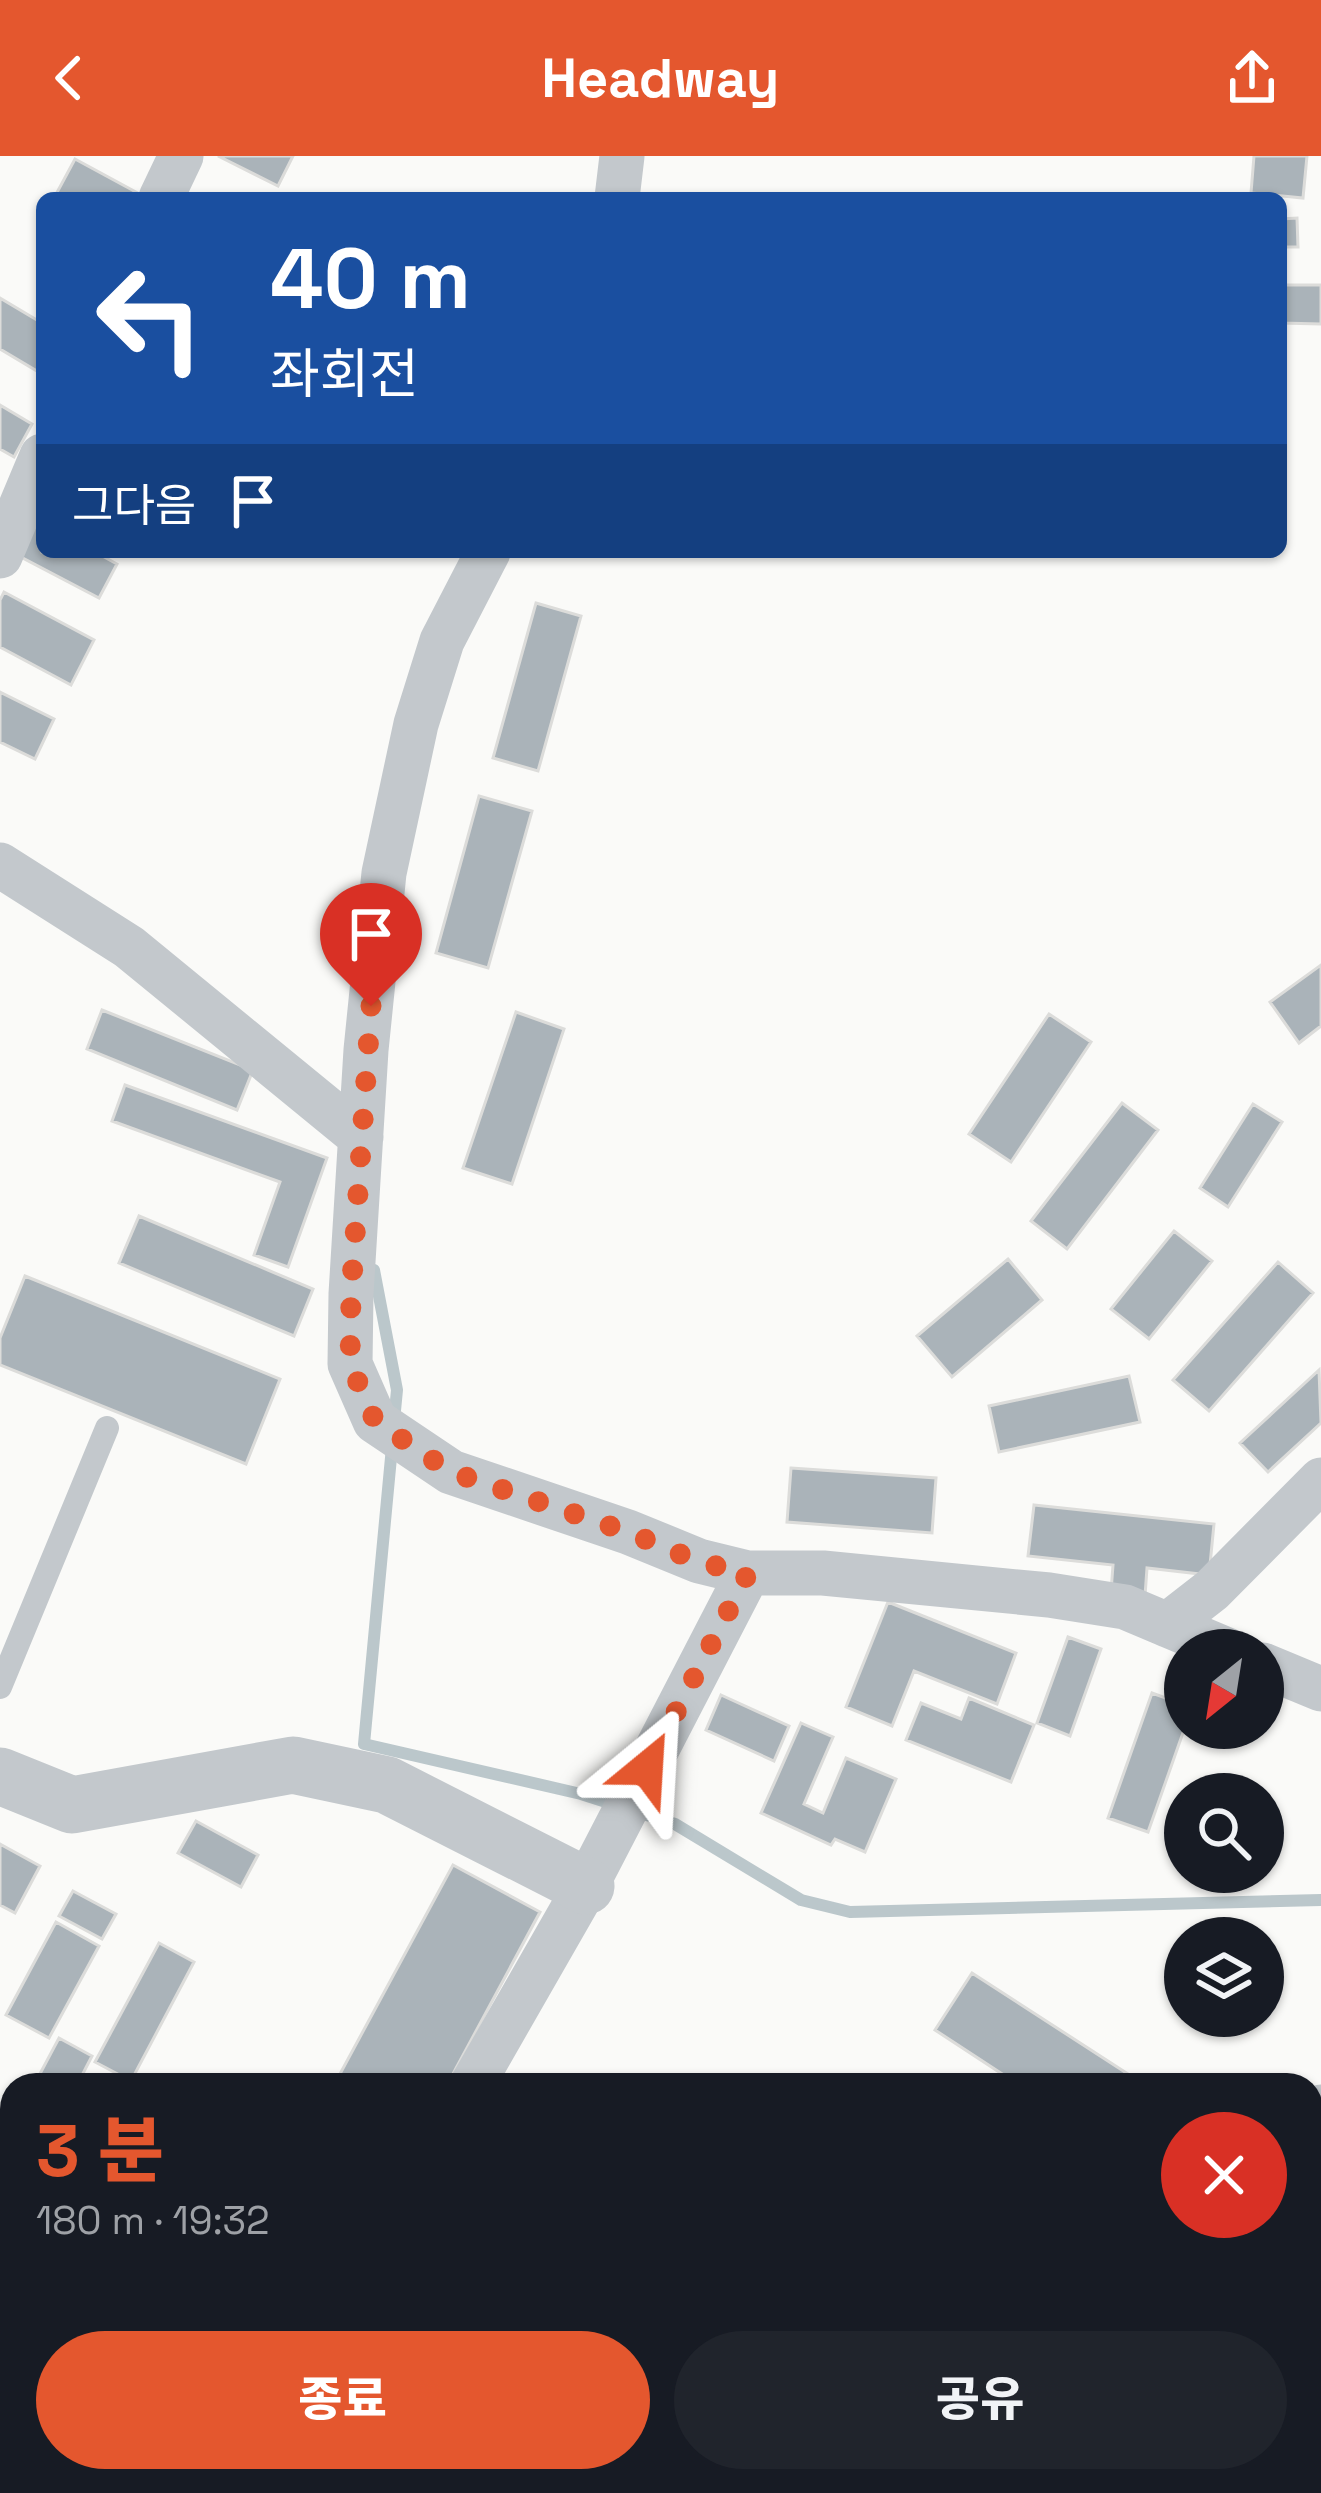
<!DOCTYPE html>
<html lang="ko">
<head>
<meta charset="utf-8">
<style>
	:root { --surface:#171b24; --page:#20242c; --text:#f1f3f6; --muted:#9ea1a6; --accent:#e4572e }
	body { margin:0; font-family:"Space Grotesk","Noto Sans KR",sans-serif; background:var(--page); color:var(--text); height:100vh; display:flex; flex-direction:column; font-size:45px; white-space:nowrap }
	* { box-sizing:border-box; margin:0 }
	p { font-size:39px; color:var(--muted) }
	.icon { flex:none; width:66px; height:66px; fill:none; stroke:currentColor; stroke-width:2; stroke-linecap:round; stroke-linejoin:round }
	.map { position:relative; flex:1; overflow:hidden }
	.drawer { position:absolute; left:0px; top:1917px; width:1323px; height:420px; display:flex; flex-direction:column; background:var(--surface); border-radius:36px 36px 0 0; box-shadow:0 3px 9px #0004 }
	.drawer>* { flex:none }
	.guide { position:absolute; left:36px; top:36px; width:1251px; height:366px; border-radius:18px; box-shadow:0 3px 9px #0004; background:#1a4fa0; color:#fff; overflow:hidden }
	.needle { width:78px; rotate:210deg }
	.buttons { position:absolute; left:1164px; top:1473px; display:grid; gap:24px }
	.buttons a { display:grid; place-items:center; width:120px; height:120px; border-radius:50%; background:var(--surface); box-shadow:0 3px 9px #0004; font-size:60px }
	.pin { position:absolute; display:grid; place-items:center; width:102px; height:102px; color:#fff; margin:-123px -51px; border-radius:50% 50% 50% 0; rotate:-45deg; box-shadow:0 0 12px #0007 }
	.pin .icon { rotate:45deg }
	.me { position:absolute; width:132px; margin:-66px; rotate:27deg; stroke-linejoin:round; filter:drop-shadow(0 0 9px #0008) }
	.turn { display:flex; align-items:center; gap:42px; height:252px; padding:0 36px; font-size:54px }
	.turn .icon { width:156px; height:156px; stroke-width:2.5 }
	.turn b { display:block; font-size:84px; line-height:102px }
	.then { display:flex; align-items:center; height:114px; padding:0 36px; background:#0003; gap:24px; font-size:45px }
	.round { display:grid; place-items:center; flex:none; width:126px; height:126px; border-radius:63px; background:var(--page) }
	.summary { display:flex; align-items:center; justify-content:space-between; height:204px; padding:0 36px }
	h1 { font-size:72px; font-weight:800; line-height:90px; color:var(--accent) }
	.action { display:flex; gap:24px; margin-top:auto; padding:24px 36px }
	.action a { flex:1; height:138px; border-radius:72px; background:var(--accent); color:#fff; font-size:48px; font-weight:800; line-height:138px; text-align:center }
	.action a+a { background:var(--page); color:var(--text) }
	header { display:flex; justify-content:space-between; align-items:center; height:156px; padding:0 36px; background:var(--accent); color:#fff; font-size:54px; font-weight:800 }
	.map>svg:first-child { display:block }
	.lines { fill:none; stroke-linecap:round; stroke-linejoin:round }
	.stream { stroke:#bbc7cb; stroke-width:12 }
	.building { fill:#aab3b9; stroke:#dcdcda; stroke-width:3 }
	.service { stroke:#c3c8cc; stroke-width:24 }
	.minor { stroke:#c3c8cc; stroke-width:45 }
	.tertiary { stroke:#c3c8cc; stroke-width:57 }
	.route { stroke:#e4572e; stroke-width:21; stroke-dasharray:0 37.8 }
</style>
</head>
<body>
<header><svg class="icon" aria-label="back" viewBox="0 0 24 24"><path d="M15 5l-7 7 7 7"/></svg>Headway<svg class="icon" aria-label="share" viewBox="0 0 24 24"><path d="M12 15V3M7 8l5-5 5 5M5 13v7h14v-7"/></svg></header>
<div class="map">
<svg width="1321" height="2337" viewBox="0 0 1321 2337">
	<rect width="100%" height="100%" fill="#fafaf8"/>
	<g class="lines">
		<path class="stream" d="M374,1114L397,1234L394,1265
			M392,1291L364,1588L581,1638L675,1668L801,1744L850,1756L1321,1744"/>
	</g>
	<path class="building" d="M218,0H293L278,30Z
		M1254,0H1307L1303,42L1251,37Z
		M75,3L147,42H54Z
		M1297,62L1298,91H1281V63Z
		M1281,129H1321V168L1281,167Z
		M0,142L42,167V218L0,193Z
		M0,249L32,268L14,301L0,293Z
		M37,365L42,368V396H95L117,408L99,442L19,400Z
		M4,436L94,484L71,529L0,491V444Z
		M536,447L581,460L538,615L493,602Z
		M0,536L54,563L35,603L0,586Z
		M479,640L532,655L488,812L436,797Z
		M1321,809V870L1299,887L1270,846Z
		M102,854L253,914L237,954L87,893Z
		M516,856L564,873L512,1028L463,1012Z
		M1049,858L1091,886L1011,1006L969,978Z
		M125,929L327,1002L288,1111L254,1099L280,1026L112,965Z
		M1122,947L1158,974L1067,1093L1031,1065Z
		M1253,948L1282,966L1228,1051L1200,1032Z
		M139,1060L313,1133L294,1180L119,1107Z
		M1174,1075L1212,1105L1149,1183L1111,1153Z
		M1008,1103L1042,1144L952,1221L917,1180Z
		M1278,1106L1313,1137L1209,1255L1173,1224Z
		M25,1120L280,1223L246,1308L0,1209V1182Z
		M1319,1214L1321,1267L1268,1316L1240,1287Z
		M1129,1220L1140,1266L999,1296L989,1250Z
		M791,1312L936,1322L932,1377L787,1366Z
		M1034,1349L1214,1368L1209,1419L1147,1412L1145,1440L1111,1436L1113,1409L1028,1400Z
		M888,1446L1016,1497L997,1548L914,1515L892,1570L846,1551Z
		M1068,1481L1101,1493L1070,1580L1037,1567Z
		M1152,1537L1185,1549V1571L1148,1676L1108,1662Z
		M721,1539L789,1570L774,1605L706,1574Z
		M969,1542L1034,1569L1011,1626L906,1584L921,1547L961,1563Z
		M801,1567L833,1581L804,1648L823,1657L846,1602L896,1623L865,1696L835,1683L831,1689L761,1657Z
		M196,1665L258,1699L241,1731L178,1697Z
		M0,1688L40,1710L15,1757L0,1749Z
		M453,1709L540,1756L447,1929H334Z
		M73,1735L116,1758L102,1783L59,1760Z
		M56,1766L99,1790L49,1882L6,1859Z
		M159,1787L194,1806L131,1925L95,1906Z
		M972,1817L1145,1929H1019L935,1874Z
		M59,1882L92,1900L77,1929H34Z
		M0,1971L12,1977V2059L0,2052Z
		M361,2325H538L557,2337H379Z"/>
	<g class="lines">
		<path class="service" d="M0,1531L107,1272
			M0,2143L12,2145"/>
		<path class="minor" d="M161,42L181,0
			M617,42L622,0
			M0,400L42,300
			M0,709L129,791L361,981
			M748,1417H823L1049,1439L1125,1451L1227,1494
			M1167,1469L1212,1434L1321,1324
			M1263,1509L1321,1533
			M472,1929L586,1730L748,1417L699,1405L628,1376L451,1316L375,1265L350,1208L351,1138L366,894L384,717L416,568L442,485L488,396
			M1311,1966L1321,1951
			M154,2337L165,2325
			M1072,2337L1080,2325"/>
		<path class="tertiary" d="M0,1620L72,1649L293,1609L387,1629L586,1730"/>
	</g>
	<g class="lines">
		<path class="route" d="M371,850L351,1138L350,1208L375,1265L451,1316L628,1376L699,1406L748,1417L647,1612"/>
	</g>
</svg>
<div class="buttons">
<a><svg class="needle" viewBox="-14 -14 28 28"><path d="M0-13l5 13h-10z" fill="#e53935"/><path d="M0 13l5-13h-10z" fill="#9ea1a6"/></svg></a>
<a><svg class="icon" aria-label="search" viewBox="0 0 24 24"><circle cx="10" cy="10" r="6"/><path d="M15 15l6 6"/></svg></a>
<a><svg class="icon" aria-label="layers" viewBox="0 0 24 24"><path d="M12 4l9 5-9 5-9-5zM3 14l9 5 9-5"/></svg></a>
</div>
<div class="pin" style="left:371px;top:850px;background:#d93025"><svg class="icon" aria-label="arrive" viewBox="0 0 24 24"><path d="M6 21V4h12l-3 4 3 4H6"/></svg></div>
<svg class="me" style="left:647px;top:1612px" viewBox="-20 -20 40 40"><path d="M0-17L14 15 0 8-14 15z" fill="#e4572e" stroke="#fff" stroke-width="4"/></svg>
<div class="guide">
<div class="turn"><svg class="icon" aria-label="left" viewBox="0 0 24 24"><path d="M17 20v-9H6M10 6l-5 5 5 5"/></svg><div><b>40 m</b>좌회전</div></div>
<div class="then">그다음<svg class="icon" aria-label="arrive" viewBox="0 0 24 24"><path d="M6 21V4h12l-3 4 3 4H6"/></svg></div>
</div>
<section class="drawer">
<div class="summary"><div><h1>3 분</h1><p>180 m · 19:32</p></div><a class="round" style="background:#d93025;color:#fff"><svg class="icon" aria-label="close" viewBox="0 0 24 24"><path d="M6 6l12 12M18 6L6 18"/></svg></a></div>
<div class="action"><a>종료</a><a>공유</a></div>
</section>
</div>
</body>
</html>
